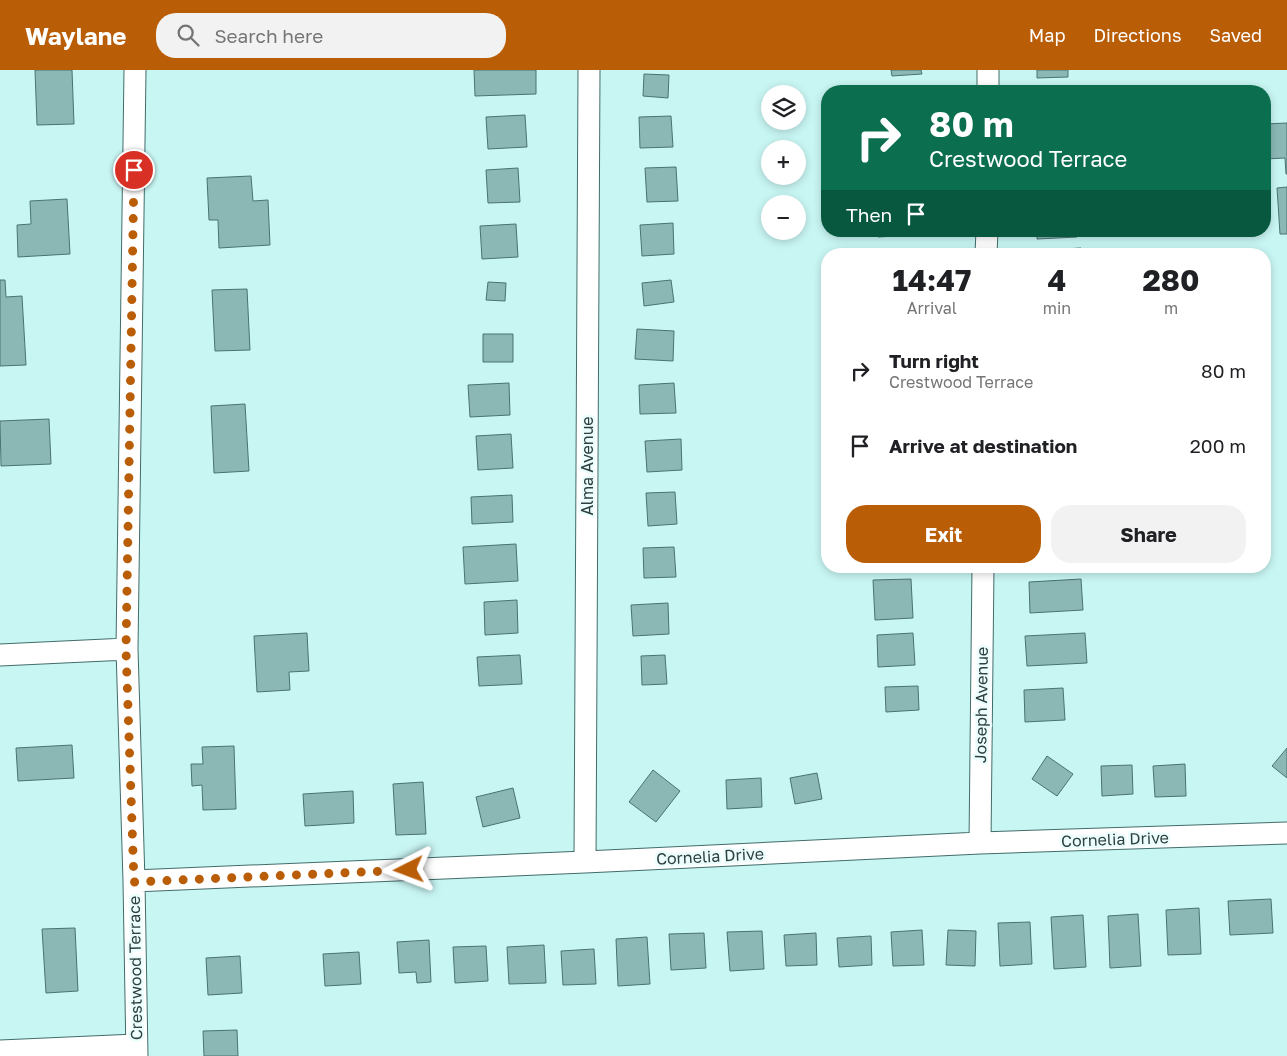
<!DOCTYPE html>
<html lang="en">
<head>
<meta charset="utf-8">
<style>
	:root { --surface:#fff; --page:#f2f2f2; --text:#202124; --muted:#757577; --accent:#ba5d07 }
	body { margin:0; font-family:"Golos Text",sans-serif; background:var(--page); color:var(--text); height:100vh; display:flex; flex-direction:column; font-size:19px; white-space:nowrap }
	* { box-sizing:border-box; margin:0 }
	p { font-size:16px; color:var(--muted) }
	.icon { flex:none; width:28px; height:28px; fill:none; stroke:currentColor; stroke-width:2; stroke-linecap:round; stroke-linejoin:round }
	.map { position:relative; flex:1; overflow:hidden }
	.sheet { position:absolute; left:821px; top:178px; width:450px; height:325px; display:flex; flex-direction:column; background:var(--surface); border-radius:20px; box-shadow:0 2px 8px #0003 }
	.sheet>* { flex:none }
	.guide { position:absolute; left:821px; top:15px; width:450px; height:152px; border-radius:20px; box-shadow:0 2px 8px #0003; background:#0b6e4f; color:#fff; overflow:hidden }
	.controls { position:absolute; left:761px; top:15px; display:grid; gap:10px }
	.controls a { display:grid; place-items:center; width:45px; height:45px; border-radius:50%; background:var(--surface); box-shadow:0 2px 8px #0003; font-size:25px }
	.pin { position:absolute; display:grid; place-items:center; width:42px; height:42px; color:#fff; margin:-21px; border:2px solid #fff; border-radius:50%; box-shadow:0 1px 5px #0007 }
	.me { position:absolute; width:55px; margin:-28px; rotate:267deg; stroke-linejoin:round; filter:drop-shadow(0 0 4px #0008) }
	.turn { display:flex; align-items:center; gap:18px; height:105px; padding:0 25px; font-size:22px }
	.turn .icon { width:65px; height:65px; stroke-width:2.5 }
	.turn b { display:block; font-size:35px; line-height:42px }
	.then { display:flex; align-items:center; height:48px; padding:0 25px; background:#0003; gap:10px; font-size:19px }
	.eta { display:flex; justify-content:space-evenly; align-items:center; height:85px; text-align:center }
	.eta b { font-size:30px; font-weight:700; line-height:35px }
	.action { display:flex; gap:10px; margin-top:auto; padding:10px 25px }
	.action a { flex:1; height:58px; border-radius:20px; background:var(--accent); color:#fff; font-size:20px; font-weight:700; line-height:58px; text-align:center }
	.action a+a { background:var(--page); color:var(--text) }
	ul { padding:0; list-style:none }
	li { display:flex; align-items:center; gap:15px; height:75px; padding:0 25px }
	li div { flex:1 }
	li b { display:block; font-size:19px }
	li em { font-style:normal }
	header { display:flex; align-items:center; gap:30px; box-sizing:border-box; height:70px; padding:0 25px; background:var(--accent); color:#fff }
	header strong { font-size:24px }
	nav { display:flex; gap:28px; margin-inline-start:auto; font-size:18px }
	.search { width:350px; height:45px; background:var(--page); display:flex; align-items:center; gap:12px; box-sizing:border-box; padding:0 18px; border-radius:20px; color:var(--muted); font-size:19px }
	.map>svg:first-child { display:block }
	.building { fill:#8bb8b5; stroke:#497371 }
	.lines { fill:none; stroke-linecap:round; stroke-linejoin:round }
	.minor-casing { stroke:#426c6a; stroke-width:23 }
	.minor { stroke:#fff; stroke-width:21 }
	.route { stroke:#ba5d07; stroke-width:9; stroke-dasharray:0 16.2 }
	.labels { text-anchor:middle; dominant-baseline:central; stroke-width:5; stroke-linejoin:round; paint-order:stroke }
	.street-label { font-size:16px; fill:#2e403f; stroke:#ebfdfc }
</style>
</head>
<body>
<header>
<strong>Waylane</strong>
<div class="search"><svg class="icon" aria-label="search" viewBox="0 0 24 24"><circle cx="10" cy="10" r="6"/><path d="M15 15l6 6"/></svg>Search here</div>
<nav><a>Map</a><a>Directions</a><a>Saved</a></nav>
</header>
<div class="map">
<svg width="1287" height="986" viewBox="0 0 1287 986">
	<rect width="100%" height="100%" fill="#c8f6f3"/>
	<path class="building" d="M35,0H72L74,54L37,55Z
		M474,0H536V24L475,26Z
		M891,0H921L922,4L892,6Z
		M1037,0H1068V7L1037,8Z
		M644,4L669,5L668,28L643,26Z
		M1034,17L1061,18V21H1034Z
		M525,45L527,77L488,79L486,47Z
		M671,46L673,77L640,78L639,47Z
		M1287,53V104H1286L1285,88L1265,89V54Z
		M676,97L678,131L647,132L645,98Z
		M518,98L520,132L488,133L486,100Z
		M251,106L253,131L268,130L270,175L219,178L218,150H209L207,108Z
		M1287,117V164H1280L1277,118Z
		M67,129L70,184L18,187L17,155L31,154L30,131Z
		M673,153L674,184L642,186L640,155Z
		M516,154L518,187L482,189L480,156Z
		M878,161H911L912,165L878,167Z
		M1037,161H1077V167L1037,169Z
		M1081,178V184H1047V180Z
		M0,210H5L6,227L22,226L26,295L0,296Z
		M671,210L674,232L644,236L642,213Z
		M488,212L506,213L505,231L486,230Z
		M247,219L250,280L215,281L212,220Z
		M637,259L674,261L673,291L635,289Z
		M483,264H513V292H483Z
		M509,313L510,345L470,347L468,315Z
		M674,313L676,343L640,344L639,315Z
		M245,334L249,401L214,403L211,336Z
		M49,349L51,394L1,396L0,351Z
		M511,364L513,398L478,400L476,366Z
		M681,369L682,400L647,402L645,371Z
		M675,422L677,454L648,456L646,423Z
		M512,425L513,452L472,454L471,427Z
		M516,474L518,511L465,514L463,477Z
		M674,477L676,507L644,508L643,478Z
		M911,509L913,548L875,550L873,510Z
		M1081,509L1083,540L1030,543L1029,512Z
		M517,530L518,563L485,565L484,532Z
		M668,533L669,564L633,566L631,535Z
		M307,563L309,601L289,602L290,620L257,622L254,566Z
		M913,563L915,595L878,597L877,565Z
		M1085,563L1087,593L1027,596L1025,566Z
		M520,585L522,614L479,616L477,587Z
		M665,585L667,614L642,615L641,586Z
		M918,616L919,640L886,642L885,617Z
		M1063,618L1065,650L1025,652L1024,620Z
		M72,675L74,708L18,711L16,678Z
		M234,676L236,739L203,740L202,715L192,716L191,694H203L202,677Z
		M1287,678V708L1272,696Z
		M1047,686L1073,704L1057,726L1032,709Z
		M1185,694L1186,726L1155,727L1153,696Z
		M1132,695L1133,724L1102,726L1101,696Z
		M653,700L680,721L656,752L629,732Z
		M817,703L822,729L795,734L790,708Z
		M761,708L762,737L727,739L726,710Z
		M423,712L426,764L396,765L393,714Z
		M513,718L520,748L483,757L476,727Z
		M353,721L354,753L305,756L303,724Z
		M1271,829L1273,863L1230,865L1228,831Z
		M1199,838L1201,884L1168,885L1166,840Z
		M1138,844L1141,896L1110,898L1108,846Z
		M1083,845L1086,897L1054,899L1051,847Z
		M1030,852L1032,894L1000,896L998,853Z
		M75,858L78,921L46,923L42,859Z
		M922,860L924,895L893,896L891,862Z
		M948,860L976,861L975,896L946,895Z
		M762,861L764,899L730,901L727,862Z
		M704,863L706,898L671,900L669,864Z
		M816,863L817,895L786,896L784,865Z
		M871,866L872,895L839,897L837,868Z
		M647,867L650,914L618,916L616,869Z
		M429,870L431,912L417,913L416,902L399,903L397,872Z
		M544,875L546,913L509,914L507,877Z
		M486,876L488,911L455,913L453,877Z
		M594,879L596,914L563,915L561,881Z
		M359,882L361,914L325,916L323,884Z
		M240,886L242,923L208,925L206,888Z
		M237,960L238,986H204L203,961Z"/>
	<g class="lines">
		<defs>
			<path id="minor" d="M135,0L127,579L134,811L137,986
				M988,21V0
				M986,184L987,161
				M0,585L127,579
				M980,773L983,496
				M585,792L589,0
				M134,811L585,792L980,773L1287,763
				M0,981L136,975"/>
		</defs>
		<use href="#minor" class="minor-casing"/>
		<use href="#minor" class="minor"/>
	</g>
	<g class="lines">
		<path class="route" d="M134,100L126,579L134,812L409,800"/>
	</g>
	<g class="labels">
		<g class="street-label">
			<text transform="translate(587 396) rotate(-90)">Alma Avenue</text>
			<text transform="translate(981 635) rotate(-89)">Joseph Avenue</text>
			<text transform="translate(1115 769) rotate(-2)">Cornelia Drive</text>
			<text transform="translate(710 786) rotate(-3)">Cornelia Drive</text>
			<text transform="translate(135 898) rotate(-91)">Crestwood Terrace</text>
		</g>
	</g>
</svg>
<div class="controls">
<a><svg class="icon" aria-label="layers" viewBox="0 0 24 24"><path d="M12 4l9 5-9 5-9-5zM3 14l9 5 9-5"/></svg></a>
<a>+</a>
<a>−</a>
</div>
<div class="pin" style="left:134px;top:100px;background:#d93025"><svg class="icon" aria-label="arrive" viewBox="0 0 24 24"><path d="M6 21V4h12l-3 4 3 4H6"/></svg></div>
<svg class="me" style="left:409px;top:800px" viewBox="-20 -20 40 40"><path d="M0-17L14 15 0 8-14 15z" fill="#ba5d07" stroke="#fff" stroke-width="4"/></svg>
<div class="guide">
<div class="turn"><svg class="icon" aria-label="right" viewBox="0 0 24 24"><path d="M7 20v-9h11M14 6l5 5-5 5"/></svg><div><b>80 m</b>Crestwood Terrace</div></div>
<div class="then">Then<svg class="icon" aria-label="arrive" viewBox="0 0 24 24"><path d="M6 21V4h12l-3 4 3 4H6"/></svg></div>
</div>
<section class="sheet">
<div class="eta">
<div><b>14:47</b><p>Arrival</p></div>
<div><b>4</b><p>min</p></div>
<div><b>280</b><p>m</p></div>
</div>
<ul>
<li><svg class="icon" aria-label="right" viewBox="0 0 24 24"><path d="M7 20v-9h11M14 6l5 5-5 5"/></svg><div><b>Turn right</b><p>Crestwood Terrace</p></div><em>80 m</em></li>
<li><svg class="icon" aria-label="arrive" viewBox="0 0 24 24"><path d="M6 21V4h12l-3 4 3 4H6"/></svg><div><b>Arrive at destination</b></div><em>200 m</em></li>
</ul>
<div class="action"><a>Exit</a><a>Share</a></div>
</section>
</div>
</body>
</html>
